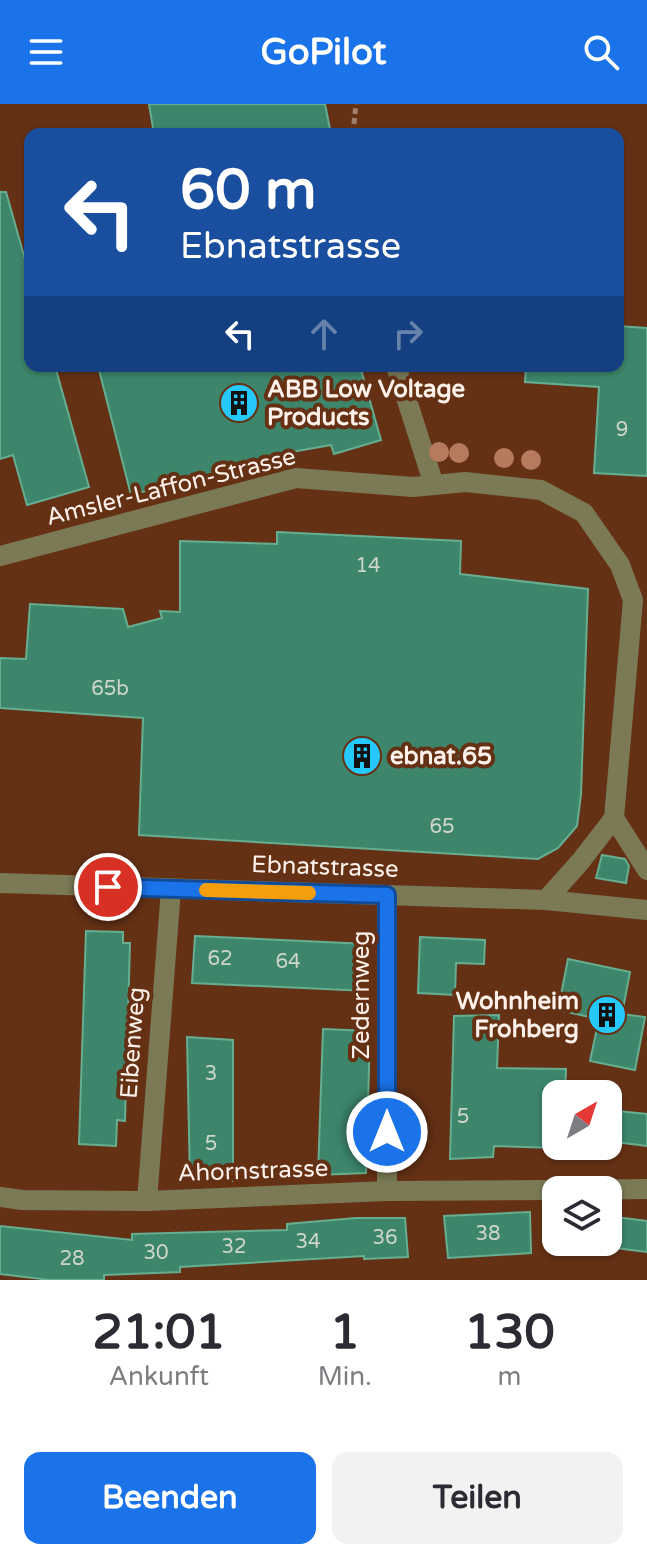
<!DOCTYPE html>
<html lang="de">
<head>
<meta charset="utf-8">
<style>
	:root { --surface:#fff; --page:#f2f2f3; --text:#2b2b33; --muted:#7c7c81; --accent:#1a73e8 }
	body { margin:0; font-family:"Varela Round",sans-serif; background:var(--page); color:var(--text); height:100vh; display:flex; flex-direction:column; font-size:30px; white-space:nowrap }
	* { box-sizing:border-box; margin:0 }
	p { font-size:26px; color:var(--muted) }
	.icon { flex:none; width:44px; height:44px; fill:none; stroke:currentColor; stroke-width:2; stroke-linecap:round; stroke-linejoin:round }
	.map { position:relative; height:1176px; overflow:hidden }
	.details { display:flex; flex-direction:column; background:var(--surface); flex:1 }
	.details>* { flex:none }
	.top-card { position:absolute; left:24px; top:24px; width:600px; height:244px; border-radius:16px; box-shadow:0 2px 6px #0004; background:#1a4fa0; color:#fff; overflow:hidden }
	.needle { width:52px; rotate:39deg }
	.controls { position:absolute; left:542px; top:976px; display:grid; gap:16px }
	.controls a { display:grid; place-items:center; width:80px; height:80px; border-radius:16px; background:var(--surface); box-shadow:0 2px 6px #0004; font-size:40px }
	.pin { position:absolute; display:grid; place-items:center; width:68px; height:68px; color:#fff; margin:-34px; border:4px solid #fff; border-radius:50%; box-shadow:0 2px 8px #0007 }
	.me { position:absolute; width:88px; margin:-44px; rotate:0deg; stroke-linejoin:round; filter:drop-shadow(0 0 6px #0008) }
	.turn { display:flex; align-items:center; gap:28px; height:168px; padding:0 24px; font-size:36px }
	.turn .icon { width:104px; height:104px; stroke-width:2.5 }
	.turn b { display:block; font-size:56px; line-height:68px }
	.lanes { display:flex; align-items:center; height:76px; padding:0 24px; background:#0003; justify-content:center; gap:40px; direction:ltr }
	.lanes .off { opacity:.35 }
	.eta { display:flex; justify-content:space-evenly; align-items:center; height:136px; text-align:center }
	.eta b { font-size:48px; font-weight:700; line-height:56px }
	.cta { display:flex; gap:16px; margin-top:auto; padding:16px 24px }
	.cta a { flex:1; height:92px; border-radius:16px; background:var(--accent); color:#fff; font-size:32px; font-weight:700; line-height:92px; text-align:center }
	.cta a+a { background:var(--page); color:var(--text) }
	header { display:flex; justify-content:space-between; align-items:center; height:104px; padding:0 24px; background:var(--accent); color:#fff; font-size:36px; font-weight:700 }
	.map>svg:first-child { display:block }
	.building { fill:#3d866b; stroke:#66ae92; stroke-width:2 }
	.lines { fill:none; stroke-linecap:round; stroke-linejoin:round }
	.path { stroke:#a27d6a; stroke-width:5; stroke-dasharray:6 4; stroke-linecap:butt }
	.minor { stroke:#7b7a55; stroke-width:20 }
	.tree { fill:#b67a5c }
	.route-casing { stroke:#114b97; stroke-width:20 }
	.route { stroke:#1a73e8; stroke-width:14 }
	.slow { stroke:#f59e0b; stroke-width:14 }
	.labels { text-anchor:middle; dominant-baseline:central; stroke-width:8; stroke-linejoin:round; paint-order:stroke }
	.number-label { font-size:20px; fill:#ced6ca }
	.poi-label { font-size:24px; font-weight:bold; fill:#fef1ea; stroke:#653115; text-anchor:start }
	.street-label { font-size:24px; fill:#fef1ea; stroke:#653115 }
</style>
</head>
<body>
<header><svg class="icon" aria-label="menu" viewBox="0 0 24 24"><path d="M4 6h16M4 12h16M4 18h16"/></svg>GoPilot<svg class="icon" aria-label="search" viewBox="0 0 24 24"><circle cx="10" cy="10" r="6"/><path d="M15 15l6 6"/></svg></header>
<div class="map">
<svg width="647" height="1176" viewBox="0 0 647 1176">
	<rect width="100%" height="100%" fill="#653115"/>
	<path class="building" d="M149,0H325L331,30H154Z
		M0,88H6L30,173V262H55L89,383L27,401L13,351L0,355Z
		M618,222L647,224V372L594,369L599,283L525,278L526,262H618Z
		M98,262H360L381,336L334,350L331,341L297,347L131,391Z
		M277,428L461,437L460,470L588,485L581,690L577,722L558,744L538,755L139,731L143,614L0,604V554L26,555L30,500L123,505L128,523L162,514L160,507L180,508V437L277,440Z
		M602,751L625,755L629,762L626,779L596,774Z
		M86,827L123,828V839H130L125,1017L117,1016L116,1042L79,1040Z
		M195,832L367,840V887L192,879Z
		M420,833L485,836L484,860L456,859L455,891L418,889Z
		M568,855L630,868L622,910L645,913L635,966L590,957L599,915L558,906Z
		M499,911L497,964L566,965L565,990H556V1044L494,1042L493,1053L450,1055L454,912Z
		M323,925L370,927L366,1069L318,1071Z
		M187,933L233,936V1077H190Z
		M608,1006L647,1010V1042L608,1037Z
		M530,1108L531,1149L448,1154L444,1112Z
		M608,1112L647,1117V1148L608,1143Z
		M356,1114H405L408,1153L364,1155V1152L180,1163V1168L104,1171V1176H50L0,1170V1122L132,1136V1130L287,1126V1120Z"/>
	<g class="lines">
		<path class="path" d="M353,30L356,0"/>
		<path class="minor" d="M396,262L434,381
			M0,452L296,374L413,383L465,378L541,386L584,409L620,461L633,496L614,714L580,758L546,796
			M614,714L647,766
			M0,779L546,796L647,806
			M387,791V1087
			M560,1086L647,1085
			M0,1093L22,1096L147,1097L387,1087L556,1086
			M147,1097L171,785"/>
	</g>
	<g class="tree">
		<circle cx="439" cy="348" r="10"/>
		<circle cx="459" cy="349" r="10"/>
		<circle cx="504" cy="354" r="10"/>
		<circle cx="531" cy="356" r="10"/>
	</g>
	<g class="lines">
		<defs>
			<path id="route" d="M108,783L387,791V1028"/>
		</defs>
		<use href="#route" class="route-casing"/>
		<use href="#route" class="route"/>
		<path class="slow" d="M206,786L309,789"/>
	</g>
	<defs>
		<symbol id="building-disc" viewBox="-11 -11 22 22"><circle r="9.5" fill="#25c9fe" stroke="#653115"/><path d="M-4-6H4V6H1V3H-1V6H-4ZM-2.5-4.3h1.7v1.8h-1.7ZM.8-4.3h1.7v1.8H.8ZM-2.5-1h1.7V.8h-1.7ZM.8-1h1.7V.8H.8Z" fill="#111"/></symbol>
	</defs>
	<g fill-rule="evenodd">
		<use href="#building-disc" x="217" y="277" width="44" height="44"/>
		<use href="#building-disc" x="340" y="630" width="44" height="44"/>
		<use href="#building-disc" x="585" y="889" width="44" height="44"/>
	</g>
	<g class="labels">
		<g class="number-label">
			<text x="622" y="326">9</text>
			<text x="368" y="462">14</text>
			<text x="110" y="585">65b</text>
			<text x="442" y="723">65</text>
			<text x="220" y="855">62</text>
			<text x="288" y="858">64</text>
			<text x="211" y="970">3</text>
			<text x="463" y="1013">5</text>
			<text x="211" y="1040">5</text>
			<text x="488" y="1130">38</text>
			<text x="385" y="1134">36</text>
			<text x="308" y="1138">34</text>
			<text x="234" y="1143">32</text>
			<text x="156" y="1149">30</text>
			<text x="72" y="1155">28</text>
		</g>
		<g class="poi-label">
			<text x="267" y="285">ABB Low Voltage<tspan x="267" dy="28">Products</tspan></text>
			<text x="390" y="652">ebnat.65</text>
			<text x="579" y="897" text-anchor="end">Wohnheim<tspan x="579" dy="28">Frohberg</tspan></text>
		</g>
		<g class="street-label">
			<text transform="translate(171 383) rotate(-14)">Amsler-Laffon-Strasse</text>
			<text transform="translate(325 763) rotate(2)">Ebnatstrasse</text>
			<text transform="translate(361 891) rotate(-90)">Zedernweg</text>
			<text transform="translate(133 939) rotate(-86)">Eibenweg</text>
			<text transform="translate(253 1067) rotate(-2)">Ahornstrasse</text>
		</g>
	</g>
</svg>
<div class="controls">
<a><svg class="needle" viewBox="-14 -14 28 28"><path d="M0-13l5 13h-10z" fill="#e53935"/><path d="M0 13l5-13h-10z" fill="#7c7c81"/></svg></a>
<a><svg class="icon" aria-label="layers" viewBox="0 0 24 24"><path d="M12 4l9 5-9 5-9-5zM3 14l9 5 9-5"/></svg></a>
</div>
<div class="pin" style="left:108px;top:783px;background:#d93025"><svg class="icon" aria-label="arrive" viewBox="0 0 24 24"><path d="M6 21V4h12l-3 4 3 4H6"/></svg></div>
<svg class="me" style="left:387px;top:1028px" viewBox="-20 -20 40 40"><circle r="17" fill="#1a73e8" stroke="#fff" stroke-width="3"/><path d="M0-11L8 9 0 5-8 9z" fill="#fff"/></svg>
<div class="top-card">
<div class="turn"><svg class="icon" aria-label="left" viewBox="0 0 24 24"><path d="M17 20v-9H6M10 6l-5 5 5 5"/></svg><div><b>60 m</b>Ebnatstrasse</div></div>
<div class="lanes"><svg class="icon" aria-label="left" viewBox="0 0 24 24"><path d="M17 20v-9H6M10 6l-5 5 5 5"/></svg><svg class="icon off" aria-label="ahead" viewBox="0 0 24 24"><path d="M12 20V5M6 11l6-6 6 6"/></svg><svg class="icon off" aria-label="right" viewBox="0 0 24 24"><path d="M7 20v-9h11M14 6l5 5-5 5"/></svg></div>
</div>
</div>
<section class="details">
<div class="eta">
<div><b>21:01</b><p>Ankunft</p></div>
<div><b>1</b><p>Min.</p></div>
<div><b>130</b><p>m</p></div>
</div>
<div class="cta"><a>Beenden</a><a>Teilen</a></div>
</section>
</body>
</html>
